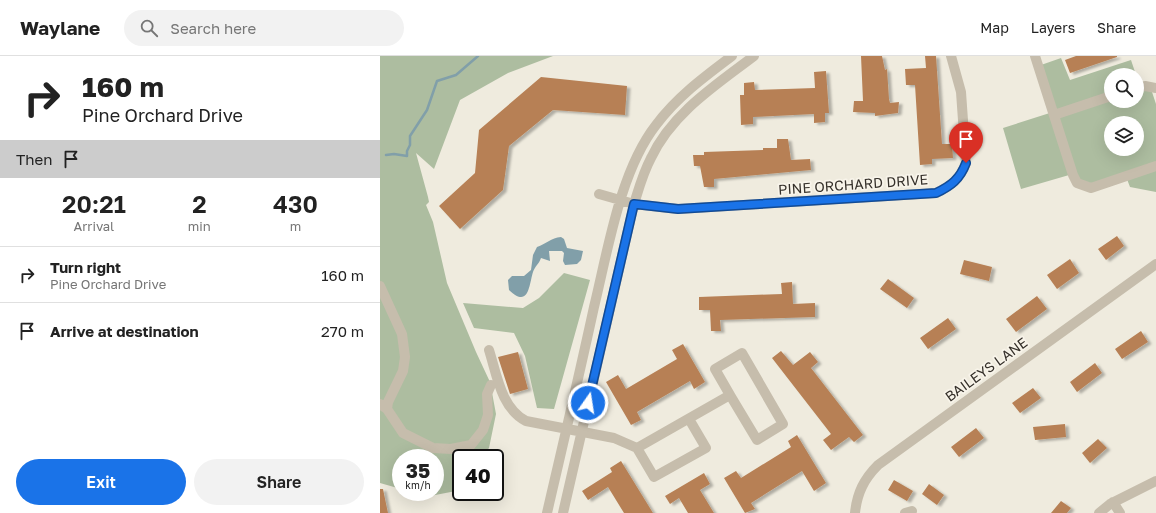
<!DOCTYPE html>
<html lang="en">
<head>
<meta charset="utf-8">
<style>
	:root { --surface:#fff; --page:#f2f2f2; --text:#222; --muted:#767676; --line:#e0e0e0; --accent:#1a73e8 }
	body { margin:0; font-family:"Golos Text",sans-serif; background:var(--page); color:var(--text); height:100vh; display:flex; flex-direction:column; font-size:15px; white-space:nowrap }
	* { box-sizing:border-box; margin:0 }
	p { font-size:13px; color:var(--muted) }
	.icon { flex:none; width:22px; height:22px; fill:none; stroke:currentColor; stroke-width:2; stroke-linecap:round; stroke-linejoin:round }
	.map { position:relative; flex:1; overflow:hidden }
	.drawer { display:flex; flex-direction:column; background:var(--surface); width:380px }
	.drawer>* { flex:none }
	.banner { background:#fff; color:var(--text); overflow:hidden }
	.fabs { position:absolute; left:724px; top:12px; display:grid; gap:8px }
	.fabs a { display:grid; place-items:center; width:40px; height:40px; border-radius:50%; background:var(--surface); box-shadow:0 4px 16px #0002; font-size:20px }
	.speed { position:absolute; left:12px; top:393px; display:flex; gap:8px; font-size:20px; font-weight:700; text-align:center }
	.speed>* { display:grid; place-content:center; width:52px; height:52px; border-radius:50%; background:var(--surface); box-shadow:0 4px 16px #0002; line-height:1 }
	.speed small { font-size:10px; font-weight:400 }
	.speed .limit { border:2px solid #111; border-radius:6px; background:#fff; color:#111 }
	.pin { position:absolute; display:grid; place-items:center; width:34px; height:34px; color:#fff; margin:-41px -17px; border-radius:50% 50% 50% 0; rotate:-45deg; box-shadow:0 0 4px #0007 }
	.pin .icon { rotate:45deg }
	.me { position:absolute; width:44px; margin:-22px; rotate:13deg; stroke-linejoin:round; filter:drop-shadow(0 0 3px #0008) }
	.turn { display:flex; align-items:center; gap:14px; height:84px; padding:0 16px; font-size:18px }
	.turn .icon { width:52px; height:52px; stroke-width:2.5 }
	.turn b { display:block; font-size:28px; line-height:34px }
	.then { display:flex; align-items:center; height:38px; padding:0 16px; background:#0003; gap:8px; font-size:15px }
	.eta { display:flex; justify-content:space-evenly; align-items:center; height:68px; text-align:center }
	.eta b { font-size:24px; font-weight:600; line-height:28px }
	.action { display:flex; gap:8px; margin-top:auto; padding:8px 16px }
	.action a { flex:1; height:46px; border-radius:24px; background:var(--accent); color:#fff; font-size:16px; font-weight:600; line-height:46px; text-align:center }
	.action a+a { background:var(--page); color:var(--text) }
	ul { padding:0; list-style:none }
	li { display:flex; align-items:center; gap:12px; height:56px; padding:0 16px; border-top:1px solid var(--line) }
	li div { flex:1 }
	li b { display:block; font-size:15px }
	li em { font-style:normal }
	header { display:flex; align-items:center; gap:24px; box-sizing:border-box; height:56px; padding:0 20px; background:var(--surface); border-bottom:1px solid var(--line) }
	header strong { font-size:19px }
	nav { display:flex; gap:22px; margin-inline-start:auto; font-size:14px }
	.search { width:280px; height:36px; background:var(--page); display:flex; align-items:center; gap:10px; box-sizing:border-box; padding:0 14px; border-radius:22px; color:var(--muted); font-size:15px }
	main { display:flex; flex:1; min-height:0 }
	.map>svg:first-child { display:block }
	.green { fill:#adbda0; fill-rule:evenodd }
	.water { fill:#819fa9 }
	.lines { fill:none; stroke-linecap:round; stroke-linejoin:round }
	.stream { stroke:#819fa9; stroke-width:2.5 }
	.building { fill:#b78055; filter:url(#shadow) }
	.minor { stroke:#c6bdac; stroke-width:10 }
	.route-casing { stroke:#114b97; stroke-width:10 }
	.route { stroke:#1a73e8; stroke-width:7 }
	.labels { text-anchor:middle; dominant-baseline:central; stroke-width:3.5; stroke-linejoin:round; paint-order:stroke }
	.street-label { font-size:14px; fill:#35302a; stroke:#f8f4ea }
</style>
</head>
<body>
<header>
<strong>Waylane</strong>
<div class="search"><svg class="icon" aria-label="search" viewBox="0 0 24 24"><circle cx="10" cy="10" r="6"/><path d="M15 15l6 6"/></svg>Search here</div>
<nav><a>Map</a><a>Layers</a><a>Share</a></nav>
</header>
<main>
<section class="drawer">
<div class="banner">
<div class="turn"><svg class="icon" aria-label="right" viewBox="0 0 24 24"><path d="M7 20v-9h11M14 6l5 5-5 5"/></svg><div><b>160 m</b>Pine Orchard Drive</div></div>
<div class="then">Then<svg class="icon" aria-label="arrive" viewBox="0 0 24 24"><path d="M6 21V4h12l-3 4 3 4H6"/></svg></div>
</div>
<div class="eta">
<div><b>20:21</b><p>Arrival</p></div>
<div><b>2</b><p>min</p></div>
<div><b>430</b><p>m</p></div>
</div>
<ul>
<li><svg class="icon" aria-label="right" viewBox="0 0 24 24"><path d="M7 20v-9h11M14 6l5 5-5 5"/></svg><div><b>Turn right</b><p>Pine Orchard Drive</p></div><em>160 m</em></li>
<li><svg class="icon" aria-label="arrive" viewBox="0 0 24 24"><path d="M6 21V4h12l-3 4 3 4H6"/></svg><div><b>Arrive at destination</b></div><em>270 m</em></li>
</ul>
<div class="action"><a>Exit</a><a>Share</a></div>
</section>
<div class="map">
<svg width="776" height="457" viewBox="0 0 776 457">
	<defs>
		<filter id="shadow"><feDropShadow dx="3.5" dy="2" stdDeviation="1" flood-color="#0004"/></filter>
	</defs>
	<rect width="100%" height="100%" fill="#efebde"/>
	<path class="green" d="M0,0H173L128,17L80,44L54,113L36,97L48,141L49,146L46,149L53,166L67,227L96,296L110,326L116,358L109,392L101,402H81V428L76,435L50,440L34,436H55V402H21V433L0,427Z
		M681,2L690,24L751,4L756,19H731V45H757V23L761,35L771,33L776,48V136L750,131L745,118L715,128L701,126L696,117L641,133L623,72L676,55L661,9ZM731,67H757V93H731Z
		M184,217L210,224L174,353L157,352L145,300L134,277L94,272L83,247L143,252L159,242Z"/>
	<path class="water" d="M181,181L184,183L187,192L203,195L201,204L197,208L185,209L183,205L184,197L182,195H169L170,205L161,202C159,208 155,210 153,216C149,229 149,253 129,234L128,224L132,220H144L151,214L153,199L157,191C166,188 171,182 181,181Z"/>
	<g class="lines">
		<path class="stream" d="M6,99L14,98L27,100V95L30,89V80L47,54L57,25L76,19L98,0"/>
	</g>
	<path class="building" d="M481,0H502L505,14L507,13L509,43L510,47L519,46L518,57L495,60V57L473,56L474,45H483Z
		M545,0H556L562,88H572L573,102L552,103V108L540,109L535,29H526L525,13L546,12Z
		M696,0H737V1L690,17L685,4Z
		M446,15L449,57H445V66L434,67V58L373,61V68L361,69L360,39H364V27L374,26L375,34L435,32L434,16Z
		M161,21L247,30L245,59L173,54L129,90L123,134L80,173L59,150L95,117L99,74Z
		M397,83H408L411,104L430,103L431,114L334,123V131H324L320,110H314L313,99H324V96L383,94V92H397Z
		M737,180L744,190L726,204L718,193Z
		M690,203L699,217L677,233L667,219Z
		M584,204L612,211L609,225L580,218Z
		M508,223L534,242L527,252L500,233Z
		M412,226L413,248L435,247V261L340,264L341,275H331L330,254H319V241L402,238L401,227Z
		M657,240L667,253L636,276L626,263Z
		M568,262L576,273L548,293L540,282Z
		M761,275L768,286L742,303L735,293Z
		M303,288L325,326L314,333L310,325L257,356L261,364L251,369L226,326L238,319L246,333L297,303L292,294Z
		M401,295L413,309L430,296L438,306L431,312L483,379L474,386L469,381L451,394L443,384L451,378L392,302Z
		M138,296L148,333L130,338L118,301Z
		M715,307L722,317L697,336L690,326Z
		M653,332L661,342L640,357L632,347Z
		M685,368L686,381L655,384L653,371Z
		M596,372L604,382L579,401L571,391Z
		M417,379L446,427L434,435L422,415L371,447L375,453L365,457L344,422L356,415L361,422L411,391L408,385Z
		M718,383L727,392L710,407L702,397Z
		M241,405L273,457H244L228,431L208,444L202,435L232,416L230,412Z
		M324,417L330,428L320,434L334,457H308L299,442L290,448L285,440Z
		M514,424L533,435L527,445L508,434Z
		M549,428L564,439L557,449L542,438Z
		M0,433H3L8,457H0Z
		M681,445L691,452L687,457H671Z"/>
	<g class="lines">
		<path class="minor" d="M655,0L693,119L697,127L711,132L776,110
			M757,32L765,30L776,32
			M674,59L731,40
			M219,138L254,148L298,153L556,137C571,130 580,123 586,107L581,36L571,0
			M0,230L22,278L25,301L23,315L8,346L7,353
			M109,294C117,319 121,352 146,365L234,382L257,392L350,339L377,384L403,368L362,297L335,313L350,339
			M0,348L7,353L23,377L53,392L71,393L91,389L103,374L108,359L107,338L111,329
			M257,392L274,421L326,392L309,363
			M733,446L740,457
			M167,457C183,388 199,320 214,251C228,194 240,115 276,69C297,41 324,21 352,0
			M183,457L254,148C259,132 263,117 271,102C292,57 336,29 374,0
			M475,457C477,437 484,423 498,409L776,208
			M525,457L532,455
			M719,457L730,448L776,425"/>
	</g>
	<g class="lines">
		<defs>
			<path id="route" d="M208,347L254,148L298,153L556,137C571,130 580,123 586,107"/>
		</defs>
		<use href="#route" class="route-casing"/>
		<use href="#route" class="route"/>
	</g>
	<g class="labels">
		<g class="street-label">
			<text transform="translate(473 128) rotate(-4)">PINE ORCHARD DRIVE</text>
			<text transform="translate(606 313) rotate(-36)">BAILEYS LANE</text>
		</g>
	</g>
</svg>
<div class="fabs">
<a><svg class="icon" aria-label="search" viewBox="0 0 24 24"><circle cx="10" cy="10" r="6"/><path d="M15 15l6 6"/></svg></a>
<a><svg class="icon" aria-label="layers" viewBox="0 0 24 24"><path d="M12 4l9 5-9 5-9-5zM3 14l9 5 9-5"/></svg></a>
</div>
<div class="speed"><div>35<small>km/h</small></div><div class="limit">40</div></div>
<div class="pin" style="left:586px;top:107px;background:#d93025"><svg class="icon" aria-label="arrive" viewBox="0 0 24 24"><path d="M6 21V4h12l-3 4 3 4H6"/></svg></div>
<svg class="me" style="left:208px;top:347px" viewBox="-20 -20 40 40"><circle r="17" fill="#1a73e8" stroke="#fff" stroke-width="3"/><path d="M0-11L8 9 0 5-8 9z" fill="#fff"/></svg>
</div>
</main>
</body>
</html>
